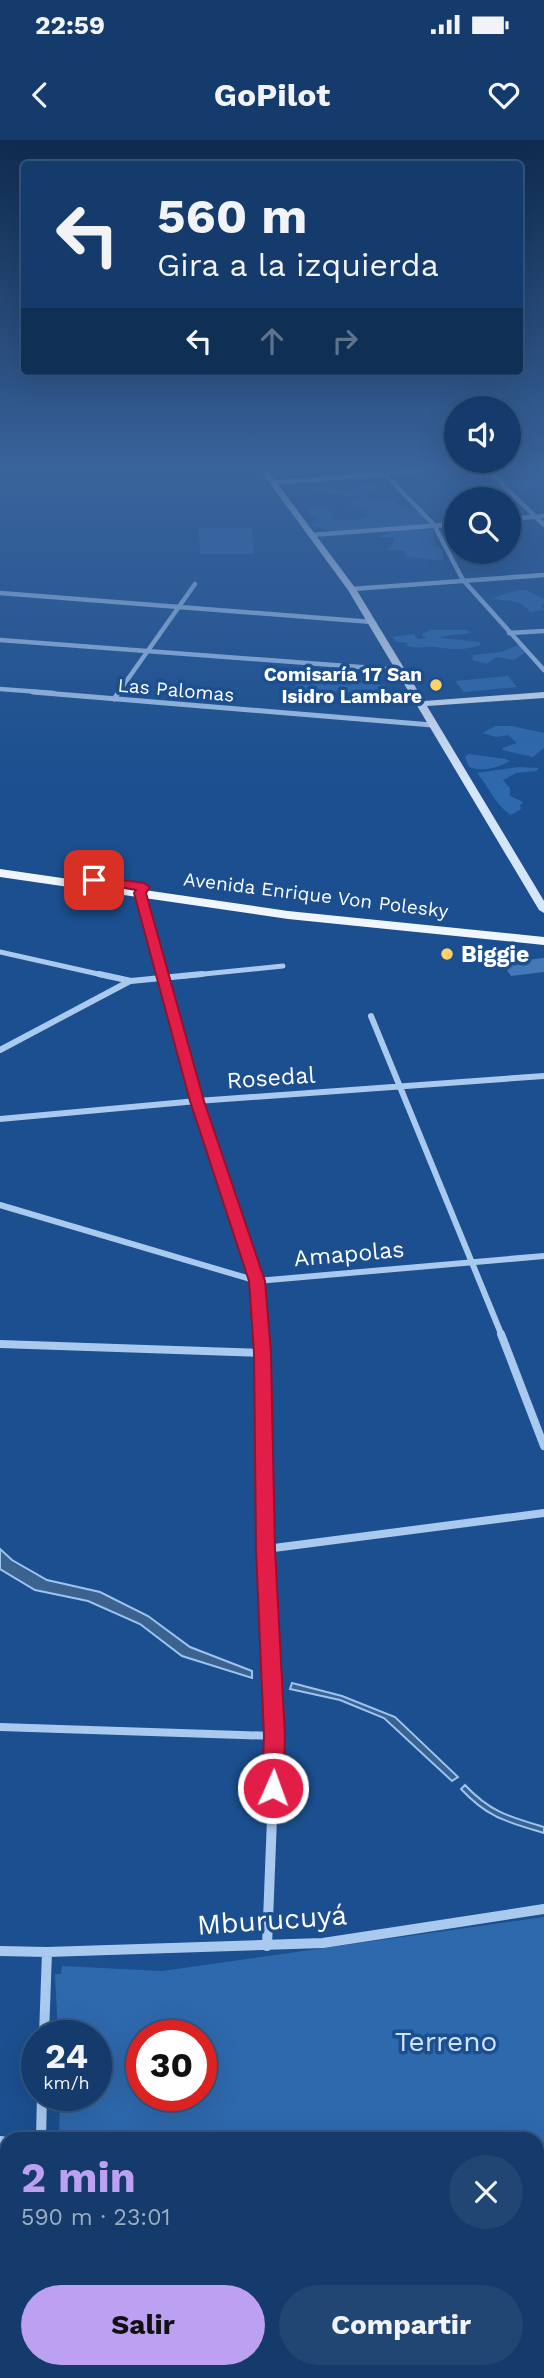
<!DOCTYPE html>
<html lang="es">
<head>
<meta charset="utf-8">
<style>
	:root { --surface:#143b6b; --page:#214673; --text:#f1f3f6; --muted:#9dadc1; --line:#33557e; --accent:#bca0f2 }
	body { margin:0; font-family:"Work Sans",sans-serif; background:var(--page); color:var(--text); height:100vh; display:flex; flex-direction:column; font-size:26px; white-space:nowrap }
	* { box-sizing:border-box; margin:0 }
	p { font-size:23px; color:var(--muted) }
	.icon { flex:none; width:38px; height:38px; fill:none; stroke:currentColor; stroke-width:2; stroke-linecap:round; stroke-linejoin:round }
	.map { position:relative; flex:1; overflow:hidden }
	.details { position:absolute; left:0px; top:1992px; width:544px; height:247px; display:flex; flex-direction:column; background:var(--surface); border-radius:21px 21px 0 0; box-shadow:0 7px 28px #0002,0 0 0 2px var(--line) }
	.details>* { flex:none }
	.guide { position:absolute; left:21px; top:21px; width:502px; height:214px; border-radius:7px; box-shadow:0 7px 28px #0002,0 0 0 2px var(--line); background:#143b6b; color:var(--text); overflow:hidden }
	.fabs { position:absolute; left:444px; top:256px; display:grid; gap:14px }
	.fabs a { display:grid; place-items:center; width:77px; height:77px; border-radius:50%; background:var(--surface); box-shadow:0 7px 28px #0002,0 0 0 2px var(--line); font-size:35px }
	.speed { position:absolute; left:21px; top:1880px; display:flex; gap:14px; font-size:35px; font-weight:700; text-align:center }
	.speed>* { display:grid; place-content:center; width:91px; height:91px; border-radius:50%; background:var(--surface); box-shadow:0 7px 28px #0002,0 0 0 2px var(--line); line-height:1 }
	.speed small { font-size:18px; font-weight:400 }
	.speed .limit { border:10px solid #d22; background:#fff; color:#111 }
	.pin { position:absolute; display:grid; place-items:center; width:60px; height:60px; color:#fff; margin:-30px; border-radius:14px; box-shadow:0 4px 10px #0006 }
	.me { position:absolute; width:77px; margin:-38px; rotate:2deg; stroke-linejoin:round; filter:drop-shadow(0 0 5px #0008) }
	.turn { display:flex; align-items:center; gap:24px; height:147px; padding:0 21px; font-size:32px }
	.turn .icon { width:91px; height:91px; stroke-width:2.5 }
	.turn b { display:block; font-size:49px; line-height:60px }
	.lanes { display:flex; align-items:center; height:66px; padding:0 21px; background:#0003; justify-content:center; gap:35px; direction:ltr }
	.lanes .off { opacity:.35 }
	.round { display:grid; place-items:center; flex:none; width:74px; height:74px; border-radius:37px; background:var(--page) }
	.head { display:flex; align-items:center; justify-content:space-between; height:119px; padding:0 21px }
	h1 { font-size:42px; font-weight:700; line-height:52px; color:var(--accent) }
	.action { display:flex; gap:14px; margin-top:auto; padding:14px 21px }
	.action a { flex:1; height:80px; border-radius:42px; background:var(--accent); color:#111; font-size:28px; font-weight:700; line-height:80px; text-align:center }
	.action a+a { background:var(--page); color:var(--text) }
	.status { display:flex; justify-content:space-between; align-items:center; height:49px; padding:0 35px; background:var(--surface); direction:ltr }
	.status svg { height:19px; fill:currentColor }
	header { display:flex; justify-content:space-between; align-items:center; height:91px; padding:0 21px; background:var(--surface); font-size:32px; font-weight:700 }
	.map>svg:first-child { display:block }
	.green { fill:#2e69ad; fill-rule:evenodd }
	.water { fill:#3c6290; stroke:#9cc4f0; stroke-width:2 }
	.building { fill:#4478b7 }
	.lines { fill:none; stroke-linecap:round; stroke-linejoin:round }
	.street-far4 { stroke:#a9c9ee; stroke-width:4.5 }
	.street-far3 { stroke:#a9c9ee; stroke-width:5 }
	.street-far2 { stroke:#a9c9ee; stroke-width:6 }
	.street-far1 { stroke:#a9c9ee; stroke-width:8 }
	.street { stroke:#a9c9ee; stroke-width:10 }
	.secondary { fill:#d6e6fa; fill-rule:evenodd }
	.primary { fill:#f0f6ff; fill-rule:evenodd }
	.route { fill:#e11d48; stroke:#92132f; stroke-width:2 }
	.poi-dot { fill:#ffd166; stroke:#1b4f8f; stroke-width:2.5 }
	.labels { text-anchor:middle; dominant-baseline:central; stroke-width:7; stroke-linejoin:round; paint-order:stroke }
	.far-poi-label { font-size:19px; font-weight:bold; fill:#fff; stroke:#1b4f8f; text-anchor:end }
	.far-street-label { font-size:19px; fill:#fff; stroke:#1b4f8f }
	.poi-label { font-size:23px; font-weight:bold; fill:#fff; stroke:#1b4f8f; text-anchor:start }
	.street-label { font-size:23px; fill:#fff; stroke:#1b4f8f }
	.near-street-label { font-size:28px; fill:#fff; stroke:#1b4f8f }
	.near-park-label { font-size:28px; fill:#cfe3fa; stroke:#1b4f8f }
</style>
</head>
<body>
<div class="status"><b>22:59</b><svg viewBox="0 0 49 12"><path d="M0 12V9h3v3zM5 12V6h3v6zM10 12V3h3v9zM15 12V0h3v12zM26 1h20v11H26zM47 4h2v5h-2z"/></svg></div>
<header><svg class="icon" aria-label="back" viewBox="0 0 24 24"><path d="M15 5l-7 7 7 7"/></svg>GoPilot<svg class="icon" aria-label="heart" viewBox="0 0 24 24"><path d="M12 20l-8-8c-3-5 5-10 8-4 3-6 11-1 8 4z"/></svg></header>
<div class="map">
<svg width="544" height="2238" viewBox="0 0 544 2238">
	<rect width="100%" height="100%" fill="#1b4f8f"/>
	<path class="green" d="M512,331H544V349L530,347L520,351L500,342Z
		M362,343L380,346L375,349L377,353H366L365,356C353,358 324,354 313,349C329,343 327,348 340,351C349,353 355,346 362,343Z
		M365,357L396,361V364L425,375L429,384L334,391L311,386L317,379L310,377L308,369L316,366L328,369L335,377L329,379C346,380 359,384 372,372L349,364Z
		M426,387L432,390L436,396L432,398L436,401L435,405L443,410V421L406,417L404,411L386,410L393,405L394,398L378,397L398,389Z
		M199,388H252L254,414H200Z
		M518,450H526L544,459V463L541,465L544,470L530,472C519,457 508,463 493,458Z
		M431,490H465L471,492C459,497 453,492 440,498L481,502L479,506C455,511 456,509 434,507C423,506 417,510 406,505L408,503L396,502L392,497L414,494L417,499L427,498L422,496L423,493Z
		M518,505L527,509L526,512L514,520L496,517L487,524L472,520L473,515L501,512Z
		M508,536L517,547L464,552L455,541Z
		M299,539L385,545V555L295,548Z
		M495,586H512L544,593V608L533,617L503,610L502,608L517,603L508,595L496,597L482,593Z
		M468,614L506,619L510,621C497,628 483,632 469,627L465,617Z
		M519,627L539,628L536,631L516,633L503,640L510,648V656L523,662L520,666L521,669L511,675C495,665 490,648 477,633Z
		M544,1777V2062L537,2063V1998H59L60,1955H96V1895H58L55,1834H61L62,1826L162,1831ZM142,1895H201V1955H142Z"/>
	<path class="water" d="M0,1409L12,1420L47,1440L100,1452L148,1476L190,1507L252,1531V1538L182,1516L140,1484L88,1461L35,1450L0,1429Z
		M292,1543L342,1556L395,1577L458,1637L452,1641L384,1578L340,1560L290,1549Z
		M465,1645C490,1672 510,1677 544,1687V1693C507,1682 488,1678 461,1649Z"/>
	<path class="building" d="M544,818V832L511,836L502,823Z"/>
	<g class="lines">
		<path class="street-far4" d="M382,331L434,385L463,440L544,530
			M489,331L544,385
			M272,343L421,331
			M509,379L544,376
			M311,395L457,384
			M352,449L544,435
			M0,453L372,482
			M509,493L544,491
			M0,500L400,530
			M0,549L54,553
			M118,553L195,444"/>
		<path class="street-far3" d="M33,552L432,585
			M114,559L119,552
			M144,747L140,753L163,836
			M0,812L107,836
			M184,836L283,826"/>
		<path class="street-far2" d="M99,834L131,841L202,834
			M162,834L197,961L257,1141L262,1196
			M371,876L502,1196
			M0,910L130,841
			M0,979L197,961L544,936
			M0,1065L257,1141L544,1116"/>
		<path class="street-far1" d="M261,1194L266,1409L275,1596L273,1654
			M501,1194L544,1306
			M0,1204L263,1213
			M266,1409L544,1373
			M0,1587L275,1596"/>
		<path class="street" d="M267,1806L273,1652
			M0,1811L47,1812L323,1803L544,1769
			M44,1895L47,1812
			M41,1998L42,1955
			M0,2001L7,2002
			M537,2081L544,2080"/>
		<path class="secondary" d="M261,331H268L356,449L424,561L544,552V558L427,566L544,761V773L539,770L348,450Z"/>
		<path class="primary" d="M0,729L288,771L544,797V805L288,779L0,737Z"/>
	</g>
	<linearGradient id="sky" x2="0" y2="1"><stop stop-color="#0f2b4f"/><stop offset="0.51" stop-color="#39639b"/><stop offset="1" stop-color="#39639b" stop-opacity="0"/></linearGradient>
	<rect width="544" height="645" fill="url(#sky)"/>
	<path class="route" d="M94,736L144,743L150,747L146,753L204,961L265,1141L271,1213L275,1409L285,1596L283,1648L280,1654L273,1657L265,1654L262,1648L264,1596L256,1409L254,1213L249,1141L190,961L134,753L136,750L90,742L88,740Z"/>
	<g class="poi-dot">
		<circle cx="436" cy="545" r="7"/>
		<circle cx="447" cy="814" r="7"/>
	</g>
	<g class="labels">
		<g class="far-poi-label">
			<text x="422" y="534">Comisaría 17 San<tspan x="422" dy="22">Isidro Lambare</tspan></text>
		</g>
		<g class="far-street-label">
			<text transform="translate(176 550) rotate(5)">Las Palomas</text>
			<text transform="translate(316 755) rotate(7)">Avenida Enrique Von Polesky</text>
		</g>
		<g class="poi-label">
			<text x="461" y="814">Biggie</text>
		</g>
		<g class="street-label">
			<text transform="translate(271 938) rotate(-4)">Rosedal</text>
			<text transform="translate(349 1114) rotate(-5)">Amapolas</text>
		</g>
		<g class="near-street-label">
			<text transform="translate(272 1780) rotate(-4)">Mburucuyá</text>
		</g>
		<g class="near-park-label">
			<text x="446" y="1901">Terreno</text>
		</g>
	</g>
</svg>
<div class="fabs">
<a><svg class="icon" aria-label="sound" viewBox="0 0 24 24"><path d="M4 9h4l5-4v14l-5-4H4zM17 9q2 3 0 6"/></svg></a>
<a><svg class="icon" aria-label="search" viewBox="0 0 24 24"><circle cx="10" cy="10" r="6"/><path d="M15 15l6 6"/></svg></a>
</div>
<div class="speed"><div>24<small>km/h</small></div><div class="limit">30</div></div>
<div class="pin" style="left:94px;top:740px;background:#d93025"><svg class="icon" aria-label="arrive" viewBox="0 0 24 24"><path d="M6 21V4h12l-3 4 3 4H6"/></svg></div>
<svg class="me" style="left:273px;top:1648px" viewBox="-20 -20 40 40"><circle r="17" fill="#e11d48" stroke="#fff" stroke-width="3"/><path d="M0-11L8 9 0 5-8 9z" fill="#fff"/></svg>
<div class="guide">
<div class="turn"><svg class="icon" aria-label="left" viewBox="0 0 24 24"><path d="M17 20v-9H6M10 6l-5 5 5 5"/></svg><div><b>560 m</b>Gira a la izquierda</div></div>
<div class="lanes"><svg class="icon" aria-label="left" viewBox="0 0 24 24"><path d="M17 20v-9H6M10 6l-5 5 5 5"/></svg><svg class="icon off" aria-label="ahead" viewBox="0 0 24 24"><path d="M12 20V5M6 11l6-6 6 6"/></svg><svg class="icon off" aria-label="right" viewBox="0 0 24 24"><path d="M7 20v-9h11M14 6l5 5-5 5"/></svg></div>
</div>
<section class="details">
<div class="head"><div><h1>2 min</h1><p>590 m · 23:01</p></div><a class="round"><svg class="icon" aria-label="close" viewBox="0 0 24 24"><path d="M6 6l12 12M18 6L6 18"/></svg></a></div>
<div class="action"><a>Salir</a><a>Compartir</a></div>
</section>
</div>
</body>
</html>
